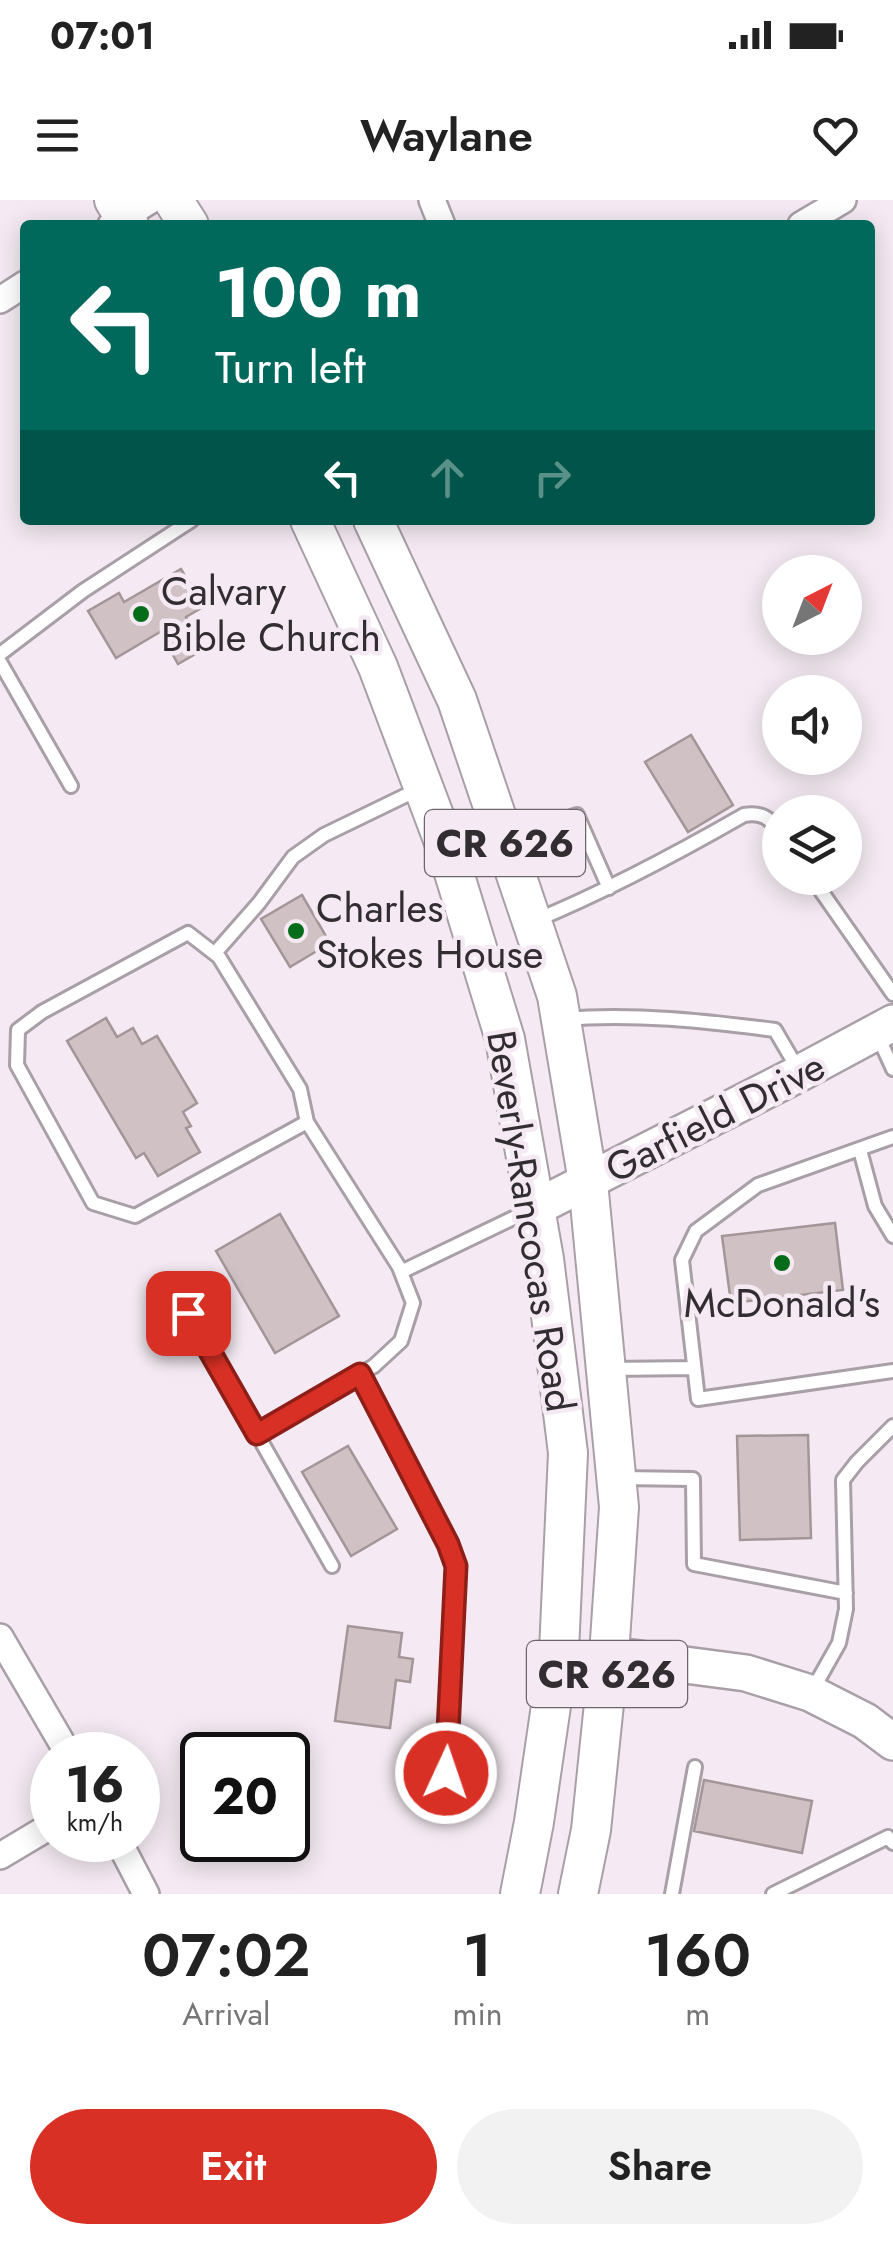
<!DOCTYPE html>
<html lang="en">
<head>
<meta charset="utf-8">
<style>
	:root { --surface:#fff; --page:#f2f2f2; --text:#222; --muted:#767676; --accent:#d93025 }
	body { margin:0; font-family:Jost,sans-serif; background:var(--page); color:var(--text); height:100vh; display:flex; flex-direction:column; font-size:38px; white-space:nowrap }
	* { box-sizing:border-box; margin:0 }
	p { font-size:32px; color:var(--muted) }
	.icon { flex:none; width:55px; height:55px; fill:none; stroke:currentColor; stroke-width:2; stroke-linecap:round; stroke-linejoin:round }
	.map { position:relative; height:1694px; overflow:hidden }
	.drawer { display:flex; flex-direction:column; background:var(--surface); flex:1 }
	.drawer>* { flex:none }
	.top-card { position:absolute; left:20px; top:20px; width:855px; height:305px; border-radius:10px; box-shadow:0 5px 25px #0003; background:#00695c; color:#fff; overflow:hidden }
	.needle { width:65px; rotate:42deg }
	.buttons { position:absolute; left:762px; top:355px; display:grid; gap:20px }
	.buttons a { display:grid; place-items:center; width:100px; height:100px; border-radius:50%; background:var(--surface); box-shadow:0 5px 25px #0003; font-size:50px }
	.speed { position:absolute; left:30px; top:1532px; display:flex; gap:20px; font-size:50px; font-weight:700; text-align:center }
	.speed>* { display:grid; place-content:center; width:130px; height:130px; border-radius:50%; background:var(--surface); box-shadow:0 5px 25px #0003; line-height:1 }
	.speed small { font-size:25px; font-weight:400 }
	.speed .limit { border:5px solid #111; border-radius:15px; background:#fff; color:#111 }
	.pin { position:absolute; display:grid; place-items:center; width:85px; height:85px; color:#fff; margin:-42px; border-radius:20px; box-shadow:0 5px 15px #0006 }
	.me { position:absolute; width:110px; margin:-55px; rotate:3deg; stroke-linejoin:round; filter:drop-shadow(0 0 8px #0008) }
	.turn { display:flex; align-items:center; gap:35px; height:210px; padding:0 30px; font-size:45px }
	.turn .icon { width:130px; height:130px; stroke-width:2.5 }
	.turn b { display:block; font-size:70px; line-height:85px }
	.lanes { display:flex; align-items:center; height:95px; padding:0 30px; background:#0003; justify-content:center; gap:50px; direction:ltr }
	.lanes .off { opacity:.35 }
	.eta { display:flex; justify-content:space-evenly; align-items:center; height:170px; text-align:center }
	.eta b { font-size:60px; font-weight:600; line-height:70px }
	.cta { display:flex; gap:20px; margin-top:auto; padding:20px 30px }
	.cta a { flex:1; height:115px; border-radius:60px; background:var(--accent); color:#fff; font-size:40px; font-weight:600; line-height:115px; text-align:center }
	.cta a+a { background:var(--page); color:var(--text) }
	.status { display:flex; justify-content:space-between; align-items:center; height:70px; padding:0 50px; background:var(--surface); direction:ltr }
	.status svg { height:28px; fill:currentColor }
	header { display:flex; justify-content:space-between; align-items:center; height:130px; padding:0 30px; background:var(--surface); font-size:45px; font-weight:600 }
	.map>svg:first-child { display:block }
	.building { fill:#d0c2c4; stroke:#a49698; stroke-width:2.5 }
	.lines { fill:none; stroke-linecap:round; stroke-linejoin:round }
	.lane-casing { stroke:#a99fa7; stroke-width:18 }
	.street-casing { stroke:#a99fa7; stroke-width:30 }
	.secondary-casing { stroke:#a99fa7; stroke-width:40 }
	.primary-casing { stroke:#a99fa7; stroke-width:42 }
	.lane { stroke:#fff; stroke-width:12 }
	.street { stroke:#fff; stroke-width:25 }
	.secondary { stroke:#fff; stroke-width:35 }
	.primary { stroke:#fff; stroke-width:38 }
	.route-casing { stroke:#8d1f18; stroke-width:25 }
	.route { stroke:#d93025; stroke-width:18 }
	.poi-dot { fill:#056c19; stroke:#f5eaf3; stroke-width:4 }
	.labels { text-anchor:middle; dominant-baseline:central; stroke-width:9; stroke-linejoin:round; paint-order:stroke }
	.shield { fill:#f5eaf3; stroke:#6c666a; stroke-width:2.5 }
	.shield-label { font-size:38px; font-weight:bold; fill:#312d30 }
	.poi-label { font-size:40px; fill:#312d30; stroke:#f5eaf3; text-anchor:start }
	.street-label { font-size:40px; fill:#312d30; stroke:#f5eaf3 }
</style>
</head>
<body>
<div class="status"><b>07:01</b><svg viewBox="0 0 49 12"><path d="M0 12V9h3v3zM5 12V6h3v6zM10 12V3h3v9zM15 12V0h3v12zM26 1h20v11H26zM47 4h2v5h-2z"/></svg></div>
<header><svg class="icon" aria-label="menu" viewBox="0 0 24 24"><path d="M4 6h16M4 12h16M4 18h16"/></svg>Waylane<svg class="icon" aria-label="heart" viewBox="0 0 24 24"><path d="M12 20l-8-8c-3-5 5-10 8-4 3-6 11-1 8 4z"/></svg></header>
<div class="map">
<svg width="893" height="1694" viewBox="0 0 893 1694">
	<rect width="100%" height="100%" fill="#f5eaf3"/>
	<path class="building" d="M181,369L203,407L186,417L204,449L178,464L160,432L116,458L88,411L119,393L124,402Z
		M691,535L733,605L688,632L645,562Z
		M302,695L330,743L290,767L261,719Z
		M106,818L117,837L133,828L142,844L157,836L197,903L183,912L191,926L186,928L200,952L158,976L144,953L136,958L67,841Z
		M280,1014L339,1116L275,1153L216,1051Z
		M835,1023L843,1090L731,1103L722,1036Z
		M808,1235L811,1338L740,1340L737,1236Z
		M348,1246L397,1329L351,1356L302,1272Z
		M348,1426L402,1433L399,1457L413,1459L410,1482L396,1480L390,1528L335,1521Z
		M704,1580L812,1601L802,1653L694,1631Z"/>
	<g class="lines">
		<defs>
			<path id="lane" d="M0,454L83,391L192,320
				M0,462L71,586
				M509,640L577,615L609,688
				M812,678L893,794
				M534,721C607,691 676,654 744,615C762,612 769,618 780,631
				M215,753L259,703L293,657L324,635L421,588
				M563,819C634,813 705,821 775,830L799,871
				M877,834L893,869
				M307,922L135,1016L93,1003L17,865L18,830L42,812L188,733L219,757L300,889L307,922L399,1067L413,1103L401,1141L374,1166L360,1174L449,1344L456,1366L446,1573
				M893,937L758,985L696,1031L682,1060L698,1199L893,1171
				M860,950L875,1006L893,1036
				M401,1072L532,1009
				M170,1083L257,1234
				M609,1169L694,1168
				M619,1278L693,1279L694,1364L846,1393
				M332,1366L257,1234L360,1174
				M812,1491L839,1443L846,1409L843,1280L857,1262L893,1226
				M672,1694L695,1567
				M773,1694L888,1637L893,1643"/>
			<path id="street" d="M432,0L442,25
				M111,25L151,0
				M801,25L843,0
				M0,100L25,84
				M0,1437L69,1555
				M118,1640L146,1694
				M0,1656L52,1625"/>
			<path id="secondary" d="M535,1008L800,873L893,823
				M609,1455L746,1473L810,1493L865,1521L893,1542"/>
			<path id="primary" d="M114,0L129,25
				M173,0L189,25
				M310,320L378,467L447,650L505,839L544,1059L568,1253L559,1451L534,1622L520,1694
				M373,320L457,500L557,796L588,982L619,1307L609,1455L591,1630L578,1694"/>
		</defs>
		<use href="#lane" class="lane-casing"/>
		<use href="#street" class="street-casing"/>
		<use href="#secondary" class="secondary-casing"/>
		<use href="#primary" class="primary-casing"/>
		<use href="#lane" class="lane"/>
		<use href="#street" class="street"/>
		<use href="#secondary" class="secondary"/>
		<use href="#primary" class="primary"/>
	</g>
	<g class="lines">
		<defs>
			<path id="route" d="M188,1113L257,1234L360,1174L448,1344L456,1366L446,1573"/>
		</defs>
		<use href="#route" class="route-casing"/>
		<use href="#route" class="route"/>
	</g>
	<g class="poi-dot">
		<circle cx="141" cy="414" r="10"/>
		<circle cx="296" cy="731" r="10"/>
		<circle cx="782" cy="1063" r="10"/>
	</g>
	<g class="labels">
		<g class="shield">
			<rect x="425" y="610" width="160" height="66" rx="8"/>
			<rect x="527" y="1441" width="160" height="66" rx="8"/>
		</g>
		<g class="shield-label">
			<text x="505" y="643">CR 626</text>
			<text x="607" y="1474">CR 626</text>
		</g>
		<g class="poi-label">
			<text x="161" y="391">Calvary<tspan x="161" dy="46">Bible Church</tspan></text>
			<text x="316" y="708">Charles<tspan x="316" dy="46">Stokes House</tspan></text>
			<text x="782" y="1103" text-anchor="middle">McDonald's</text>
		</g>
		<g class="street-label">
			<text transform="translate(715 917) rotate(-27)">Garfield Drive</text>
			<text transform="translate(531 1021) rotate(81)">Beverly-Rancocas Road</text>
		</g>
	</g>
</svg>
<div class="buttons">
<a><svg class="needle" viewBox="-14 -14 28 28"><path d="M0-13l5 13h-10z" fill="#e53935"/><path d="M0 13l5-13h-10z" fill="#767676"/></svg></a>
<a><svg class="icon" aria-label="sound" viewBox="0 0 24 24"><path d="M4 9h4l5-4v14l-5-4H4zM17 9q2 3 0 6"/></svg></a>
<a><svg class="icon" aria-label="layers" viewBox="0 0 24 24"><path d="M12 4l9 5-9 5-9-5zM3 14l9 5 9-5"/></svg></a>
</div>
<div class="speed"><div>16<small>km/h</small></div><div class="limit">20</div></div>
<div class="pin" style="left:188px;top:1113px;background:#d93025"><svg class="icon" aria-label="arrive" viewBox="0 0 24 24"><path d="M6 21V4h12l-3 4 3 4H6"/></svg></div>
<svg class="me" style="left:446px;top:1573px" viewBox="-20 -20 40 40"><circle r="17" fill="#d93025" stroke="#fff" stroke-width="3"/><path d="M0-11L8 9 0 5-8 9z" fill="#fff"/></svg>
<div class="top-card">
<div class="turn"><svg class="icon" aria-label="left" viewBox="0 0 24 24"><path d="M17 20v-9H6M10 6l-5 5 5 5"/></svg><div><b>100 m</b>Turn left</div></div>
<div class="lanes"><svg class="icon" aria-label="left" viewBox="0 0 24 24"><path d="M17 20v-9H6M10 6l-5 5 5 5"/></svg><svg class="icon off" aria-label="ahead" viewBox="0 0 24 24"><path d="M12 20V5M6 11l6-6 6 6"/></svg><svg class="icon off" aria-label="right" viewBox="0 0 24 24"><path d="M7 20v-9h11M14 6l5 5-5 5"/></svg></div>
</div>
</div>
<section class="drawer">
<div class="eta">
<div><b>07:02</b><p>Arrival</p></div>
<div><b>1</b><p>min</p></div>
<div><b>160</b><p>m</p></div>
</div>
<div class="cta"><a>Exit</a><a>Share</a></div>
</section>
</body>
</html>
